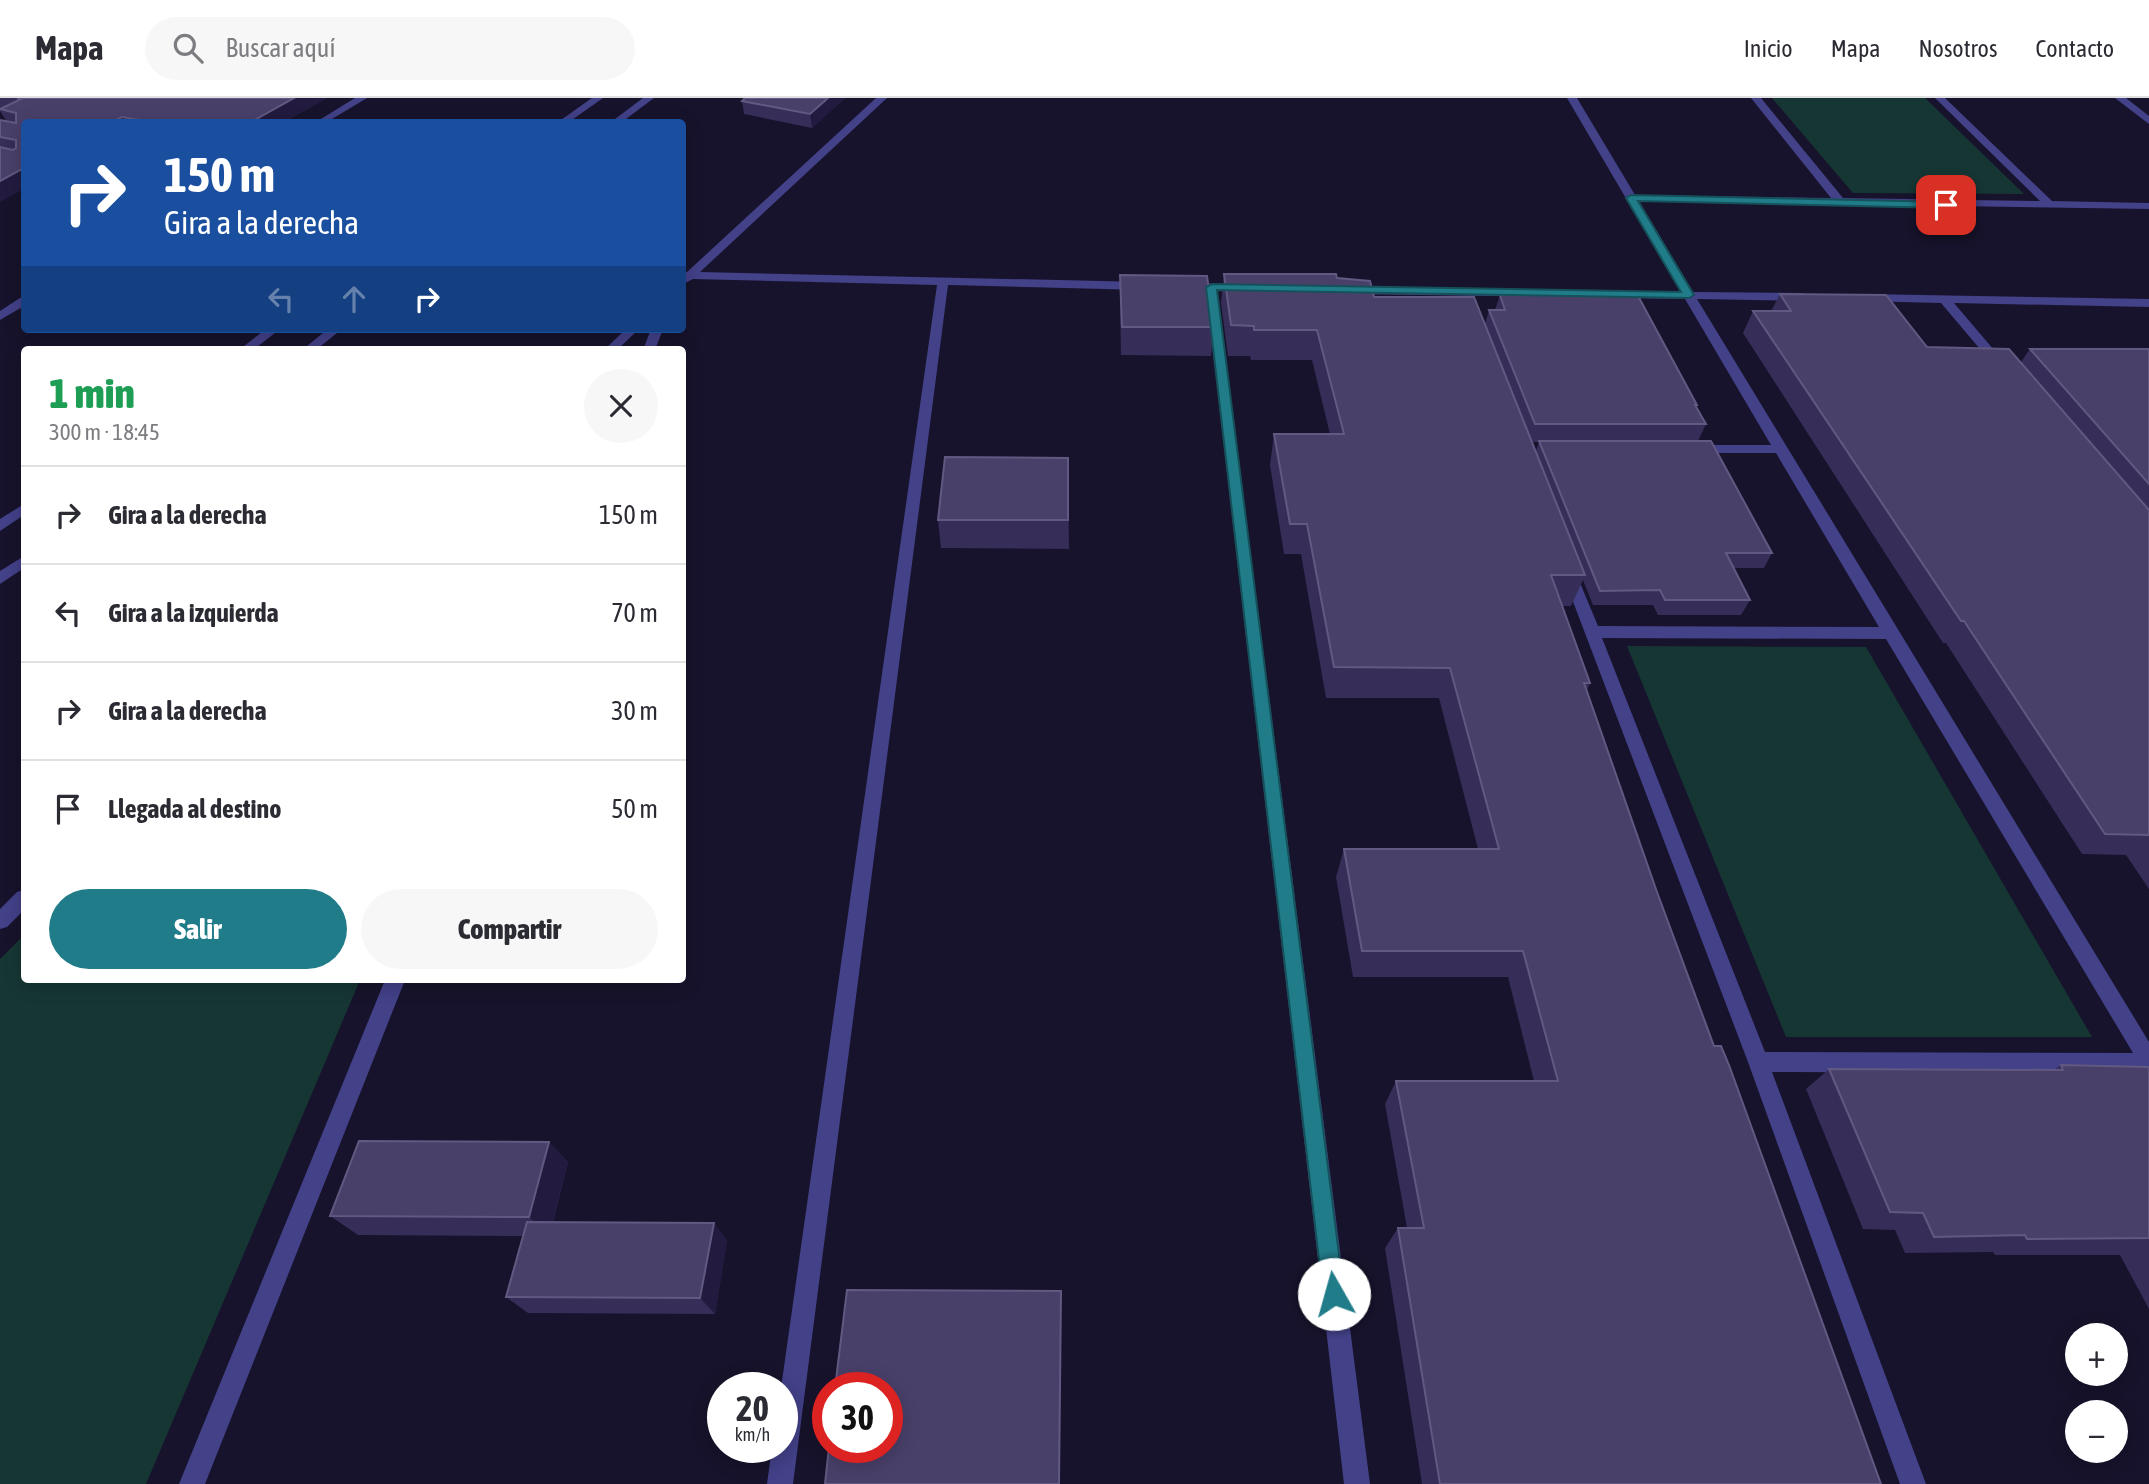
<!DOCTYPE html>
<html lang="es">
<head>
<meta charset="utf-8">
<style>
	:root { --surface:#fff; --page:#f7f7f7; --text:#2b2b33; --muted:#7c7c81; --line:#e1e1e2; --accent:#217c8a }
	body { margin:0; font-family:"Asap Condensed",sans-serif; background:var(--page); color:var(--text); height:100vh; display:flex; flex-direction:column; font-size:26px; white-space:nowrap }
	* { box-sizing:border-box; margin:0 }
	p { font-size:23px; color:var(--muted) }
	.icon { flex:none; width:38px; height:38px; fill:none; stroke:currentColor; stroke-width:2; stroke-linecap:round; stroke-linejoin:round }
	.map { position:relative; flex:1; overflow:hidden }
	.drawer { position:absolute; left:21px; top:248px; width:665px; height:637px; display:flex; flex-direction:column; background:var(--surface); border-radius:7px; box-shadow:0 4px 18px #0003 }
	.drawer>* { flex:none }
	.hud { position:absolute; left:21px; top:21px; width:665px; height:214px; border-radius:7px; box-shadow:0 4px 18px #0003; background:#1a4fa0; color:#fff; overflow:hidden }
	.fabs { position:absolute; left:2065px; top:1225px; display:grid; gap:14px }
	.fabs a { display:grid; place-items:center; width:63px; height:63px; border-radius:50%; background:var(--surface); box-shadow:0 4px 18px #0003; font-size:35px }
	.speed { position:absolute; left:707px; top:1274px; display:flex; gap:14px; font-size:35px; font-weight:700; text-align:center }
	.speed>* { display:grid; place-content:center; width:91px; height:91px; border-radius:50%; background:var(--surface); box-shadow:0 4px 18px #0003; line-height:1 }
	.speed small { font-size:18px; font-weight:400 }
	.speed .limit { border:10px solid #d22; background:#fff; color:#111 }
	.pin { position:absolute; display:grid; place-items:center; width:60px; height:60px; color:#fff; margin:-30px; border-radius:14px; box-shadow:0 4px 10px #0006 }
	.me { position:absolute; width:77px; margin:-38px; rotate:353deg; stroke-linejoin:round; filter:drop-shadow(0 0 5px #0008) }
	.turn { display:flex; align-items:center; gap:24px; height:147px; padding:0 28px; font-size:32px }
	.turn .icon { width:91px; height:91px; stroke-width:2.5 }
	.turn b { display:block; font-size:49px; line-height:60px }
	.lanes { display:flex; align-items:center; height:66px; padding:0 28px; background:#0003; justify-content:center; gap:35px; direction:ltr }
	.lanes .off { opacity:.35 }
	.round { display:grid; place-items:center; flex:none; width:74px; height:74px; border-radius:37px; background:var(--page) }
	.headline { display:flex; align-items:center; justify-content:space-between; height:119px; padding:0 28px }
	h1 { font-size:42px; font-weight:800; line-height:52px; color:#1e9e55 }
	.button { display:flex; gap:14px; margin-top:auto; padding:14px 28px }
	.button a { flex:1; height:80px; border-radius:42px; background:var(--accent); color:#fff; font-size:28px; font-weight:800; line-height:80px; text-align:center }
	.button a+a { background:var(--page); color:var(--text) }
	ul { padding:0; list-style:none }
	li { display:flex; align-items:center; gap:21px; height:98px; padding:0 28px; border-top:2px solid var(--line) }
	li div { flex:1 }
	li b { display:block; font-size:26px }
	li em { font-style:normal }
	header { display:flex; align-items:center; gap:42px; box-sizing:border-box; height:98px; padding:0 35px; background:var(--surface); border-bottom:2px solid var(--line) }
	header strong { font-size:33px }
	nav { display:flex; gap:38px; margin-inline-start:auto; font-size:24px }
	.search { width:490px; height:63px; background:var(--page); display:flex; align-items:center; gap:18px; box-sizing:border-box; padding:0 24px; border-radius:38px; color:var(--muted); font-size:26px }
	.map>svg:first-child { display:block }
	.green { fill:#163634 }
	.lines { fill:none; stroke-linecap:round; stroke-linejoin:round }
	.minor { fill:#434188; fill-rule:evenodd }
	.wall { fill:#362d58; fill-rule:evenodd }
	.shaded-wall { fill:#221b3f }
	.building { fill:#49406a; stroke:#615981; stroke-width:2 }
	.route { fill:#217c8a; stroke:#15515a; stroke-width:2 }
</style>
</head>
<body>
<header>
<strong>Mapa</strong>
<div class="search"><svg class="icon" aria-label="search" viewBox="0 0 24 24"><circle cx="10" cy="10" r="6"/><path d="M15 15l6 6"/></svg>Buscar aquí</div>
<nav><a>Inicio</a><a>Mapa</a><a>Nosotros</a><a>Contacto</a></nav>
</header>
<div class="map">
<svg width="2149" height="1386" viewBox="0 0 2149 1386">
	<rect width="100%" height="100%" fill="#17132c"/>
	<path class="green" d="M1772,0H1925L2024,96L1853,95Z
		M1627,548L1866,549L2092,939H1786Z
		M24,837V882H360L146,1386H0V861Z"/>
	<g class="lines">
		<path class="minor" d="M355,0H367L327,24H316Z
			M592,0H603L569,24H558Z
			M643,0H654L622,24H611Z
			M876,0H887L700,174L1144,184L1150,188L1144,192L948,187L793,1386H767L772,1349H782L781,1290L937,187L693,181L685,185H682V174H687Z
			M1567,0H1577L1635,97L1831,100L1751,0H1761L1843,100L2040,103L1935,0H1945L2052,103L2149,105V111L1639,103L1693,194L1802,195L1808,199L1802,203L1697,201L2149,944V975L1772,974L1926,1386H1900L1748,964L1561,472L1568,467L1573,468L1598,528L1879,529L1776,355H1693L1686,351L1693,347H1771L1685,201L1351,196L1345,192L1351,188L1681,194ZM1602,540L1886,541L2133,955L1765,954Z
			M2115,0H2126L2149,18V26Z
			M1186,185L1246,186L1252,190L1246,194L1217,193L1370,1386H1344L1206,193L1182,191L1180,189Z
			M1865,196L2149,201V209L1954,205L2005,265L2007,268L2001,272L1997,271L1941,205L1861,203V197Z
			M20,200H24V208L0,222V213Z
			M266,231H280L253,252H239Z
			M328,231H342L316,252H302Z
			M626,231H639L617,252H604Z
			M651,231H663L655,252H643Z
			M24,406V417L0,433V421Z
			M24,458V470L0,486V473Z
			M24,792V812L7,829L0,831V811L17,794Z
			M385,882H405L205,1386H179Z"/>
	</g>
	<path class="wall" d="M0,0H327L284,24H24L0,104V22L7,24L0,13V11L1,10H0Z
		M745,0H845L812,30L744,16L742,3Z
		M1224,176L1337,180L1374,199L1485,226L1489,212H1495L1500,197L1697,307L1696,309L1706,326L1698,343L1772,455L1764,470H1733L1750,502L1741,517H1658L1653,507H1593L1583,482L1571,508H1562L1590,585L1587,592L1657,794L1714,948L1881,1386H1422L1385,1150L1398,1130H1407L1385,1006L1396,983H1534L1508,879H1353L1336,779L1344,751H1478L1439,600H1326L1301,456H1284L1270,367L1274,336H1330L1312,262H1251L1250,258H1228L1221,205ZM1532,344H1539L1536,353Z
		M1120,177L1214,229L1211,258L1121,257L1120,205Z
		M1780,196L1927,249L2021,264L2030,251H2149V791L2126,757L2082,756L1946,545H1943L1743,235L1753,213H1771Z
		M1068,360L1069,451L941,450L938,422Z
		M2061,967L2149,971V1211L2120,1157H1995L1993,1154L1905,1155L1895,1132L1863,1131L1806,991L1829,971L2054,972Z
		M549,1044L568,1064L553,1124L714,1125L727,1143L715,1216L528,1215L506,1199L523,1138L358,1137L330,1118Z"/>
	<path class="shaded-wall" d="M294,0H327L284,24H251Z
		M828,0H845L812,30L810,16Z
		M122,19L125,24H112Z
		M24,70V91L0,104V83Z
		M549,1044L568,1064L549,1138L529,1119Z
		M714,1125L727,1143L715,1216L700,1200Z
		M1061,1193L1060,1386H1059Z"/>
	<path class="building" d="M17,0H294L251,24H151L122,19L112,24H24V70L0,83V49L13,52L16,50V42L0,39V22L16,25V15L0,11L21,1Z
		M745,0H828L810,16L742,3Z
		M1224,176H1336L1337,180L1370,183L1374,199H1474L1585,477H1551L1590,585H1584L1657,794L1714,948H1721L1729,967L1881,1386H1440L1398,1130H1424L1396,983H1558L1523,853H1362L1344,751H1499L1450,570L1334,569L1307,426H1290L1274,336H1344L1317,232H1254V228L1231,227Z
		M1120,177L1207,178L1214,229H1122Z
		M1637,196L1697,307H1695L1706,326H1535L1489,212H1505L1500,197Z
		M1780,196L1886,197L1927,249L2009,251L2149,412V737L2105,736L1964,523H1961L1753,213H1791Z
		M2030,251H2149V386Z
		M1539,343H1711L1772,455H1726L1750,502H1665L1660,492L1600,493Z
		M945,359L1068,360V422H938Z
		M2061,967L2148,969L2149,971V1140L2027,1141L2025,1137L1934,1139L1923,1115L1890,1114L1829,971L2063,972Z
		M359,1043L549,1044L529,1119L330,1118Z
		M527,1124L714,1125L700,1200L506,1199Z
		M847,1192L1061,1193L1059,1386H825L829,1349H887V1290H835Z"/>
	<path class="route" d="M1631,97L1946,104L1951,107L1946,110L1638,103L1694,197L1689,200L1217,192L1344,1196L1341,1203L1334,1206L1326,1203L1323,1196L1206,189L1212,186L1681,194L1626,100Z"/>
</svg>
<div class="fabs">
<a>+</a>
<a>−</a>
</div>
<div class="speed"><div>20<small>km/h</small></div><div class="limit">30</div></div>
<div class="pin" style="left:1946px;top:107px;background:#d93025"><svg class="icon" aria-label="arrive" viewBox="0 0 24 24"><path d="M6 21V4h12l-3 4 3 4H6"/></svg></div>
<svg class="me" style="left:1334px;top:1196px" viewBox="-20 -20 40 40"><circle r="19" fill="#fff"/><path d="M0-13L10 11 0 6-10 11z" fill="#217c8a"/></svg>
<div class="hud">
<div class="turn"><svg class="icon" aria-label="right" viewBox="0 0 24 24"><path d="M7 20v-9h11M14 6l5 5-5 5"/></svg><div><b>150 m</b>Gira a la derecha</div></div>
<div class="lanes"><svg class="icon off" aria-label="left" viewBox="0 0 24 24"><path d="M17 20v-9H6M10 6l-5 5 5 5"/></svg><svg class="icon off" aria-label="ahead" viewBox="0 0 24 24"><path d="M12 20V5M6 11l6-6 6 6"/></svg><svg class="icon" aria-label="right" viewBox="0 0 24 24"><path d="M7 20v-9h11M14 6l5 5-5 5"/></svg></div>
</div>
<section class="drawer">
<div class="headline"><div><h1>1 min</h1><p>300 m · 18:45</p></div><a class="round"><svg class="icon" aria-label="close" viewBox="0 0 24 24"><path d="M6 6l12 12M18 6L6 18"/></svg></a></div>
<ul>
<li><svg class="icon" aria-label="right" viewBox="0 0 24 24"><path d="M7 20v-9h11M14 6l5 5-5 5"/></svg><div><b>Gira a la derecha</b></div><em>150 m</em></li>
<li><svg class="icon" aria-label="left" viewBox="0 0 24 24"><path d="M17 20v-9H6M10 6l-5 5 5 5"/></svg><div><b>Gira a la izquierda</b></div><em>70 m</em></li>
<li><svg class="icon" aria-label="right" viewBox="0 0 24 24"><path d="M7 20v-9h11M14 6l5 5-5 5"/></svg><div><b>Gira a la derecha</b></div><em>30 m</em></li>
<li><svg class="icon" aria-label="arrive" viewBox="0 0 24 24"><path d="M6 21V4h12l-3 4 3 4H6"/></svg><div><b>Llegada al destino</b></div><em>50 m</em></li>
</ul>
<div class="button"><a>Salir</a><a>Compartir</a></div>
</section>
</div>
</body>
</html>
